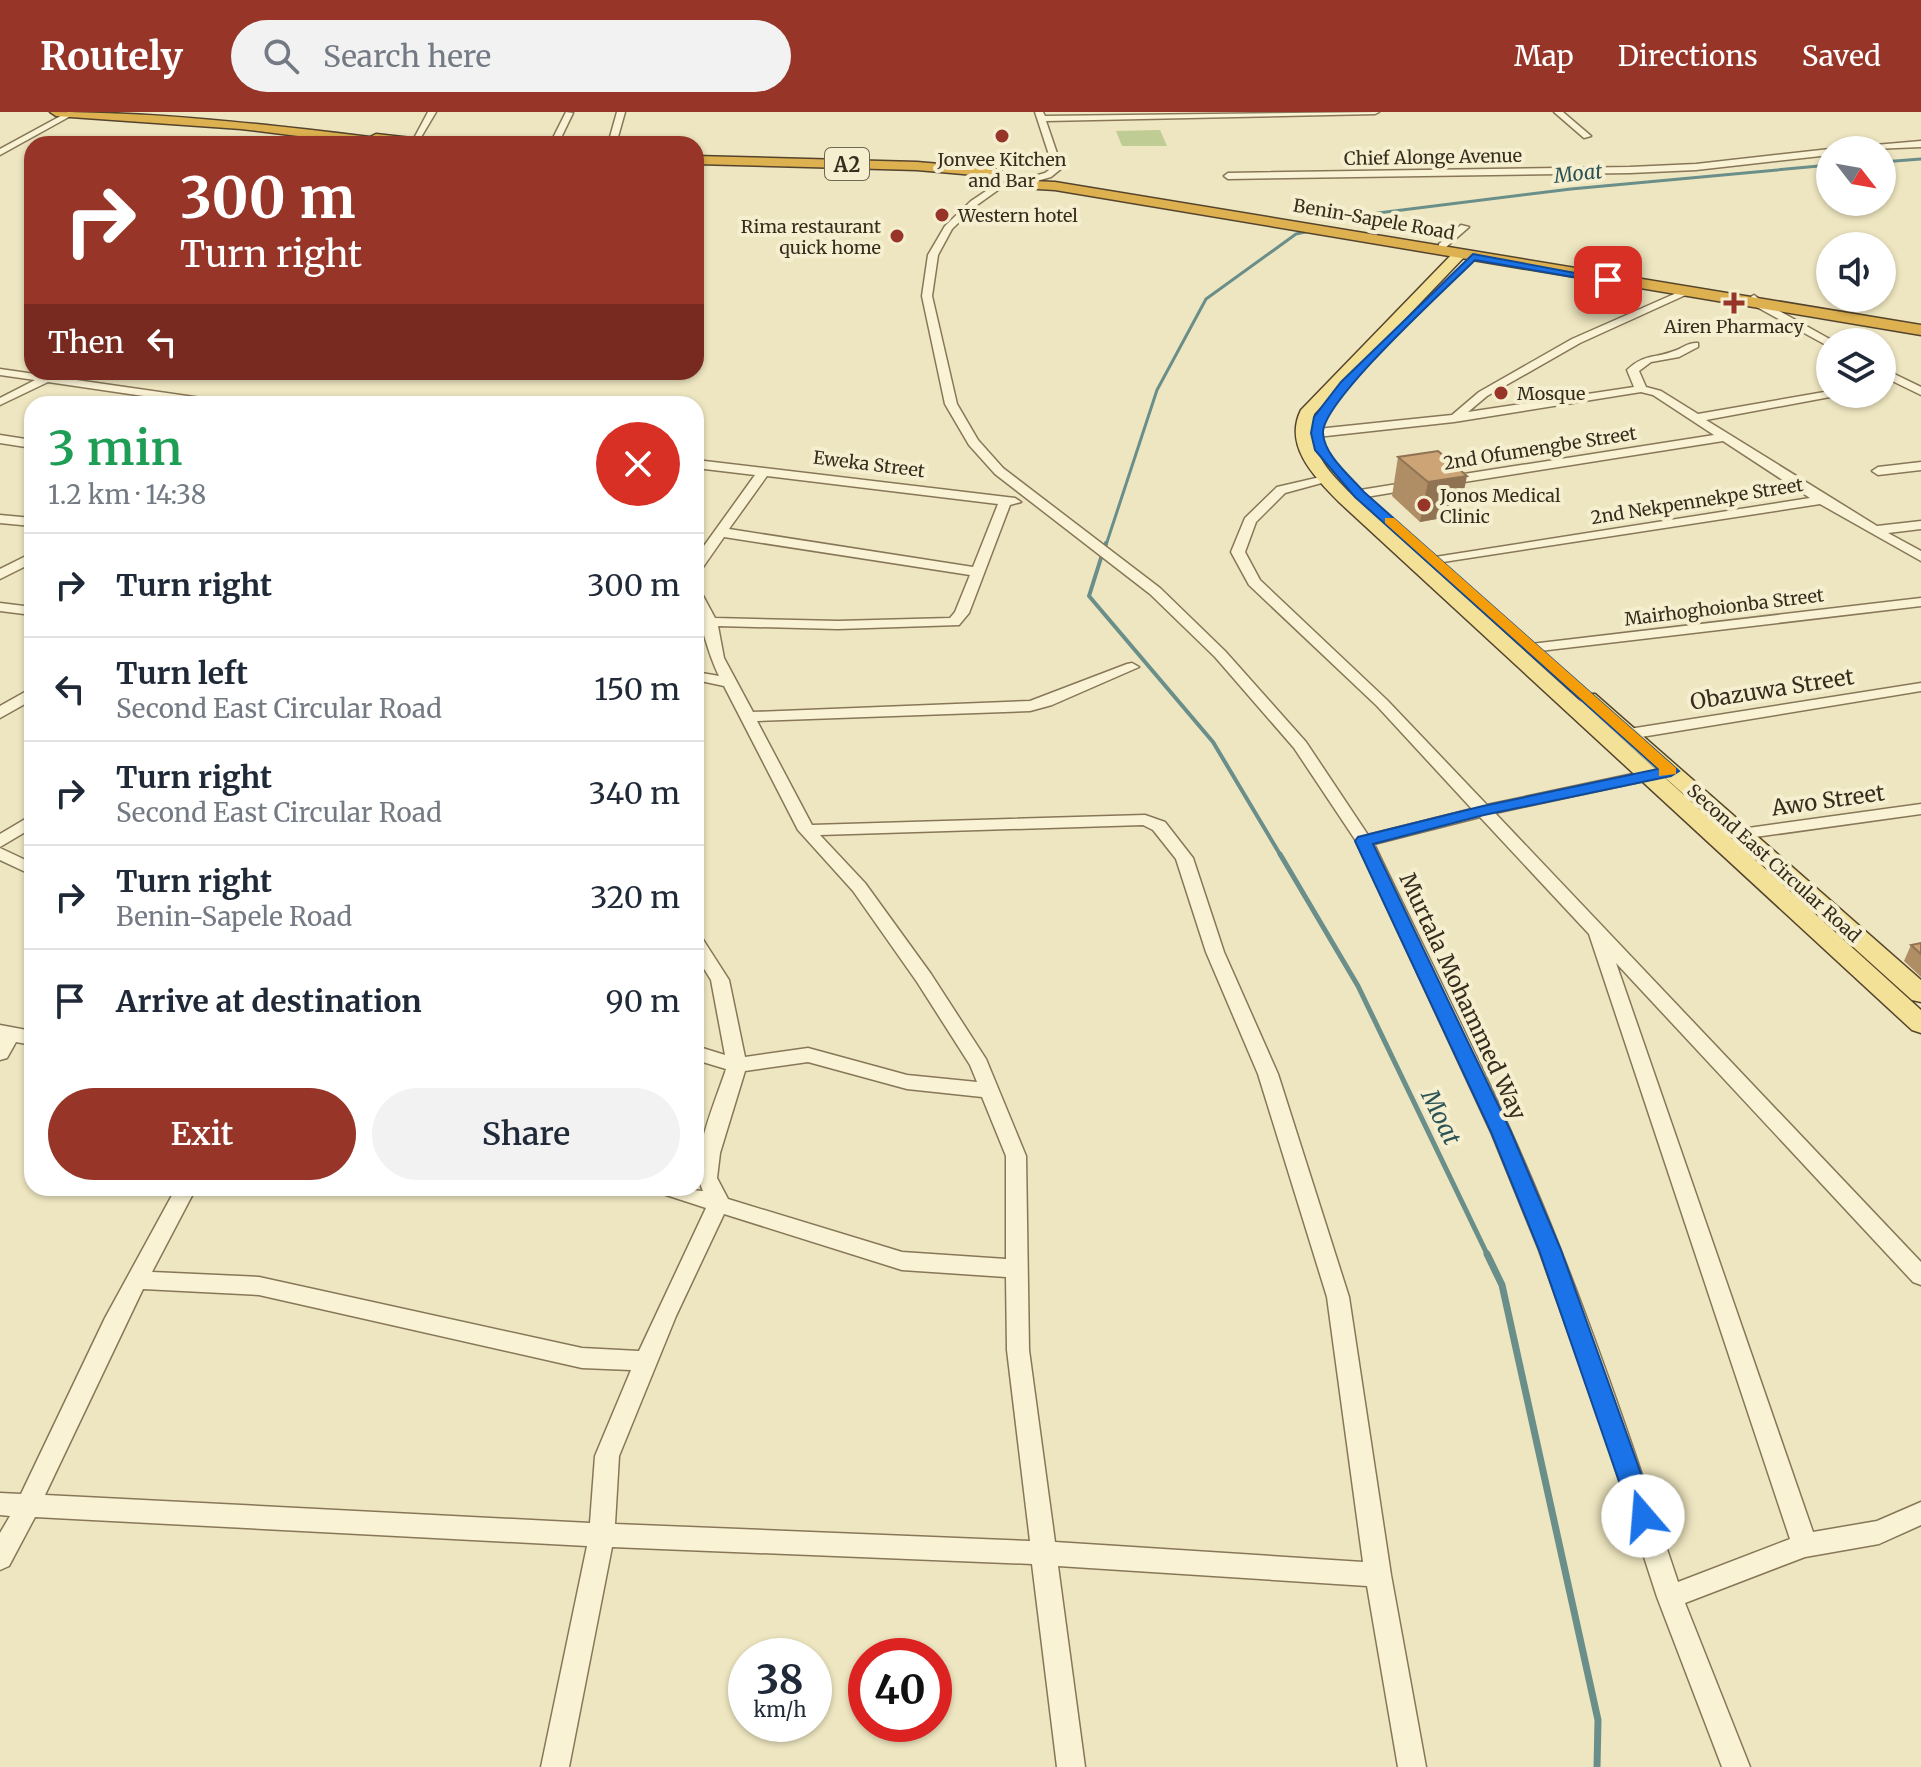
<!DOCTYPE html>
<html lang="en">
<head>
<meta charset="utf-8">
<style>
	:root { --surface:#fff; --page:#f2f2f3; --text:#1f2937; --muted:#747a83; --line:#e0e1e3; --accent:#963528 }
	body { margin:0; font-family:Merriweather,serif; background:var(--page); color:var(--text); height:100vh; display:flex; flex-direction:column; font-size:30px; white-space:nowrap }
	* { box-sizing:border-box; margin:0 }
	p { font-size:26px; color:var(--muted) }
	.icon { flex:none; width:44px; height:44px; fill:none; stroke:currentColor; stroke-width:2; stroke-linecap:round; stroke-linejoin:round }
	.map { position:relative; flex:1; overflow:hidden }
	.drawer { position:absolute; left:24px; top:284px; width:680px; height:800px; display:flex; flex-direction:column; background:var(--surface); border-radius:24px; box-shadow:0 2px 6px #0004 }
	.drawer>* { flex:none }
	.hud { position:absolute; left:24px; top:24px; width:680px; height:244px; border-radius:24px; box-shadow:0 2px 6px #0004; background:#963528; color:#fff; overflow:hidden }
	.needle { width:52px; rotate:121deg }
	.controls { position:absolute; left:1816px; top:24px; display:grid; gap:16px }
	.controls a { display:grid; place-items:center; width:80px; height:80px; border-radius:50%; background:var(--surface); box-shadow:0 2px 6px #0004; font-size:40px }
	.speed { position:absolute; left:728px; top:1526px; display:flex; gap:16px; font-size:40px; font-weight:700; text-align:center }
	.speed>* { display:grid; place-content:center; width:104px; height:104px; border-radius:50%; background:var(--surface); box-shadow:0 2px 6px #0004; line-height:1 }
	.speed small { font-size:20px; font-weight:400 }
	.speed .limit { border:12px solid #d22; background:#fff; color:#111 }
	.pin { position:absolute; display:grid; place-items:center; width:68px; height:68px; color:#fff; margin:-34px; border-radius:16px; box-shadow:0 4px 12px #0006 }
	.me { position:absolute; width:88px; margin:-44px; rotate:342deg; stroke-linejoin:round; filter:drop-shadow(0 0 6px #0008) }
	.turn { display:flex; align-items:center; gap:28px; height:168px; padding:0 24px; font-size:36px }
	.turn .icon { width:104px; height:104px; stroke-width:2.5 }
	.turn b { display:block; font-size:56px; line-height:68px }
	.then { display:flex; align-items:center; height:76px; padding:0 24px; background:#0003; gap:16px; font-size:30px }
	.round { display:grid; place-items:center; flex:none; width:84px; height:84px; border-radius:42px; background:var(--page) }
	.overview { display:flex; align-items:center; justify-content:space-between; height:136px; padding:0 24px }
	h1 { font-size:48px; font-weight:600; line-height:60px; color:#1e9e55 }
	.button { display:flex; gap:16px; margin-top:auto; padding:16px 24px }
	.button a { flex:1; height:92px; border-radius:48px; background:var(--accent); color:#fff; font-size:32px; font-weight:600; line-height:92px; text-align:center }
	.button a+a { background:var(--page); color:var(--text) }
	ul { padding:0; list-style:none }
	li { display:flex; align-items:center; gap:24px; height:104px; padding:0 24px; border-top:2px solid var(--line) }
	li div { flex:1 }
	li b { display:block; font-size:30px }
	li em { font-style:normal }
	header { display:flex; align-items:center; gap:48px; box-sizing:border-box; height:112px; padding:0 40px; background:var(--accent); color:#fff }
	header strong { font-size:38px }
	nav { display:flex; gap:44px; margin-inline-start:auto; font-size:28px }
	.search { width:560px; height:72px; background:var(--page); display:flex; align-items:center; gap:20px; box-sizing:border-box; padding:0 28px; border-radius:44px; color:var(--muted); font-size:30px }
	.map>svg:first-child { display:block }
	.green { fill:#bfcc94 }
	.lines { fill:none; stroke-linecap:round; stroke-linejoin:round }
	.stream-far3 { stroke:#6a8e89; stroke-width:3 }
	.stream-far2 { stroke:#6a8e89; stroke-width:4 }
	.stream-far1 { stroke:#6a8e89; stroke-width:5 }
	.stream { stroke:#6a8e89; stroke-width:7 }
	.minor-casing { stroke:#877758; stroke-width:3 }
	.major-casing { stroke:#55442d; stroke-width:3 }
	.highway-casing { stroke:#55442d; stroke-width:3 }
	.minor { fill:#f9f2d4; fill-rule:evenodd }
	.major { fill:#f2e197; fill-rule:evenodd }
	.highway { fill:#deb150; fill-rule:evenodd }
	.wall { fill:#af8d65 }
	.shaded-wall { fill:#8f7353 }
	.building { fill:#cca476; stroke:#8f7353; stroke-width:2 }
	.route { fill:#1a73e8; stroke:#114b97; stroke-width:2 }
	.slow { fill:#f59e0b }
	.poi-dot { fill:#963528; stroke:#f5efd0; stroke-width:3 }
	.labels { text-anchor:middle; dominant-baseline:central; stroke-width:8; stroke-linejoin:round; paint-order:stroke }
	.far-street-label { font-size:18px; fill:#372c1d; stroke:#f5efd0 }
	.far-poi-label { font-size:18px; fill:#372c1d; stroke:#f5efd0; text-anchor:start }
	.shield { fill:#f5efd0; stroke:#706653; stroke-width:2 }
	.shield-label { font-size:20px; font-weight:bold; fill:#372c1d }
	.far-water-label { font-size:20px; font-style:italic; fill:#2c5457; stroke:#f5efd0 }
	.street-label { font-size:22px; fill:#372c1d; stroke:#f5efd0 }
	.water-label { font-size:24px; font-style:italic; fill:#2c5457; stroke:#f5efd0 }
</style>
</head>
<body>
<header>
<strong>Routely</strong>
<div class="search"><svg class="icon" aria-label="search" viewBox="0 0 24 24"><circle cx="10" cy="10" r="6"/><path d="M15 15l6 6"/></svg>Search here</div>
<nav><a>Map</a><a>Directions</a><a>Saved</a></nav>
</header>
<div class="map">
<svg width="1921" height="1655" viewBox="0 0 1921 1655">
	<rect width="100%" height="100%" fill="#eee6c0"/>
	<path class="green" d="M1160,18L1167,34H1122L1116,19Z"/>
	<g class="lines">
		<path class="stream-far3" d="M1882,50L1921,47
			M1330,107L1571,77L1830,53
			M1106,433L1157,278L1206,187L1296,122L1305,120"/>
		<path class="stream-far2" d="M1104,438L1106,431
			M1101,446L1089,484L1213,630L1281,744"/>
		<path class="stream-far1" d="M1280,742L1358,874L1488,1144"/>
		<path class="stream" d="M1487,1142L1502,1173L1598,1608L1597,1655"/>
		<defs>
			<path id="minor" d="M68,0L76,1L0,43V37Z
				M428,0H436L417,32H411Z
				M566,0L573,1L558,32H550Z
				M617,0H625L616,32H608Z
				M1035,0H1043L1045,4L1379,0L1375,2L1046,9L1062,56L1051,65L1019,74L1016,69L1045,61L1053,55Z
				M1554,0H1563L1591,24L1584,26Z
				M1921,29V35L1848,38L1852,35Z
				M1830,37V43L1696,58L1630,61L1228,67L1224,64L1228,61L1630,55L1696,52Z
				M998,71L1005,73L977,93L952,117L938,143L932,184L957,292L978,328L1003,356L1160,476L1225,539L1306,630L1368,723L1472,697L1377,594L1249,473L1231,440L1245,406L1277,375L1329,363V369L1285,381L1256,410L1245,440L1260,468L1387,588L1487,693L1661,656L1667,658L1669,661L1667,664L1495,701L1921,1150V1173L1913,1170L1616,851L1813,1420L1877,1409L1921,1390V1413L1879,1432L1805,1445L1685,1491L1750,1655H1722L1657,1485L1598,1303L1539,1138L1491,1020L1356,729L1294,636L1215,545L1150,482L995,362L969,333L945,292L922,184L928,143L945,114L971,89ZM1480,705L1589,822L1790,1427L1678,1470C1641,1359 1604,1248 1561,1139C1507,1000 1438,866 1374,732Z
				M1461,113L1469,115L1445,136H1439V132Z
				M1681,179L1690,181L1580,231L1487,284L1468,300L1634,275L1627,258C1645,241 1654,247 1674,239C1683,236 1688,230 1698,231V235L1679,245L1651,250L1639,259L1646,275L1661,279L1698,302L1830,279V282H1836L1830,285L1706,308L1877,414L1921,409V417L1888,421L1921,439V449L1820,392L1430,452V446L1435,445L1810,386L1723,329L1445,373L1439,369L1445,365L1714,323L1653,283L1641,280L1454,310L1317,325L1311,321L1317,317L1452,303L1479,280L1572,227Z
				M1754,183L1763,190L1835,230H1830V234L1826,233L1755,194L1749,186Z
				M1882,256L1921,275V283L1882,264Z
				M0,257L222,289L228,292H198L48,270L0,293V286L35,268L0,263Z
				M0,323L32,328V336L0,331Z
				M696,348L1015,386L1021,390L1010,393L969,501L959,513L838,517L718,514L724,546L753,600L1030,589L1127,552L1132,551L1139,555L1052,593L1030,599L757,609L812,713L1145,703L1165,710L1193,746L1224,840L1278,962L1349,1185L1391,1463L1426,1655H1398L1367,1474L1058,1454L1085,1655H1057L1032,1452L612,1435L569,1655H541L587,1434L35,1405L9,1454L0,1458V1421L10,1404L0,1403V1381L21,1382L105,1206L176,1076H196L152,1160L259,1165L582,1236L639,1239L706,1096L663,1082L660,1076L703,1079C688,1048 716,989 726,957L696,948V934L725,943L711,868L696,844V824L702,826L729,868L745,945L808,936L907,963L977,970L970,953L917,870L853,779L798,718L724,574L696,568V560L719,564C709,544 696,500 696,479L701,480L715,506L838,509L950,506L955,500L970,463L724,425L701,458L696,459V445L755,363L696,356ZM767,364L998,392L973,455L729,417ZM1143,713L1153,718L1176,747L1206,840L1258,962L1327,1185L1363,1450L1055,1430L1029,1238L1026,1044L986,947L931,862L865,771L820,723ZM808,950L907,977L982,985L1006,1044V1147L902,1140L728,1087L717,1066L720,1041L745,959ZM724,1102L902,1158L1006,1165L1007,1238L1030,1429L615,1412L619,1344L676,1204ZM143,1177L259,1183L582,1256L631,1258L595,1344L590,1411L45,1383Z
				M1921,350V358L1878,363L1872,359L1878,355Z
				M1416,369L1420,370V376L1360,386L1354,382L1360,378Z
				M0,403L32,406V414L0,411Z
				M32,441V451L0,467V457Z
				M1921,486V494L1531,540L1524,536L1531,532Z
				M0,491L32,495V503L0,499Z
				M1921,571V579L1629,627L1621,622L1629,617Z
				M32,576V588L0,606V594Z
				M1921,692V702L1741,727L1733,722L1741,717Z
				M32,703V716L0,735V722Z
				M0,736L32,751V763L0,748Z
				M0,913L32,919V933L16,930L7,946L0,948Z"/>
			<path id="major" d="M1455,139L1467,142L1314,302C1307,338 1327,358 1351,382L1581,590L1578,586L1581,582H1595L1921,868V890L1912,888L1588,596L1921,898V921L1912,918L1339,390C1315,365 1283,334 1301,298Z"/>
			<path id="highway" d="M50,0C157,0 263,12 370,25L376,22L430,28L437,32H362L241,17L56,4Z
				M696,44L917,50L997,57L1004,61L997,65L917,58L696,52Z
				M1008,68L1055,70L1921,213V223L1055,78L1003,75L1001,72Z"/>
		</defs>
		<use href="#minor" class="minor-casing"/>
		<use href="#major" class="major-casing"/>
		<use href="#highway" class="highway-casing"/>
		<use href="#minor" class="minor"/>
		<use href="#major" class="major"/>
		<use href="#highway" class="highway"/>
	</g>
	<path class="wall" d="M1438,339L1459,403L1420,410L1392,384L1398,345Z
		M1921,831V865L1904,849L1911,833Z"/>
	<path class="shaded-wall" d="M1467,364L1459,403L1420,410L1428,370Z"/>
	<path class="building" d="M1438,339L1467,364L1428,370L1398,345Z
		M1921,831V842L1911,833Z"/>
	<path class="route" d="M1473,142L1613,168L1608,171L1475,148C1447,176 1322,289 1323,321C1324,343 1350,364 1364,380L1679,659L1671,664L1484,703L1373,732L1511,1020L1561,1138L1656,1404L1652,1412L1643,1416L1634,1412L1631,1404L1539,1138L1491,1020L1355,729L1358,725L1483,694L1658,657L1355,385L1315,338L1311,321L1314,305L1341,270Z"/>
	<path class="slow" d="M1385,406H1394L1676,656V662L1659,664V657L1385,411Z"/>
	<g class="poi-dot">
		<circle cx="1002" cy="24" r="8"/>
		<circle cx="942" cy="103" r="8"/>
		<circle cx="897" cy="124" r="8"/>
		<path d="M1730 179h8v8h8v8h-8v8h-8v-8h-8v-8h8z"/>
		<circle cx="1501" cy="281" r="8"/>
		<circle cx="1424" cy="393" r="8"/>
	</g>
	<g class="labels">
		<g class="far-street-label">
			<text transform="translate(1433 45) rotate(-1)">Chief Alonge Avenue</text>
			<text transform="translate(1374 107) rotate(10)">Benin-Sapele Road</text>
			<text transform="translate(1540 336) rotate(-9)">2nd Ofumengbe Street</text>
			<text transform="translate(869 352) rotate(7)">Eweka Street</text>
			<text transform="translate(1697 389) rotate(-9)">2nd Nekpennekpe Street</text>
			<text transform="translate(1724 495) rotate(-7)">Mairhoghoionba Street</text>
			<text transform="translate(1774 751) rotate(42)">Second East Circular Road</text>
		</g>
		<g class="far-poi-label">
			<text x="1002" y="47" text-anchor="middle">Jonvee Kitchen<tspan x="1002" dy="21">and Bar</tspan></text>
			<text x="958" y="103">Western hotel</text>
			<text x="881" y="114" text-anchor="end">Rima restaurant<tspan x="881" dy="21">quick home</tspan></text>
			<text x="1734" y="214" text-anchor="middle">Airen Pharmacy</text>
			<text x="1517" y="281">Mosque</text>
			<text x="1440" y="383">Jonos Medical<tspan x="1440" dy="21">Clinic</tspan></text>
		</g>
		<rect class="shield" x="825" y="36" width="44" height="32" rx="6"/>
		<g class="shield-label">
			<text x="847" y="52">A2</text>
		</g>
		<g class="far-water-label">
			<text transform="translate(1578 61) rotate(-6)">Moat</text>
		</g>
		<g class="street-label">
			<text transform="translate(1772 577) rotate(-9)">Obazuwa Street</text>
			<text transform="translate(1828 688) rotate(-8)">Awo Street</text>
			<text transform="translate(1463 884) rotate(65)">Murtala Mohammed Way</text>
		</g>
		<g class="water-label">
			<text transform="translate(1441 1005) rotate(64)">Moat</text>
		</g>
	</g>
</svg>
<div class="controls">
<a><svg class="needle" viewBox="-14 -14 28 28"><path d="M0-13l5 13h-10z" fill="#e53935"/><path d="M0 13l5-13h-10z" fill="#747a83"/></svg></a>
<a><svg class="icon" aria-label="sound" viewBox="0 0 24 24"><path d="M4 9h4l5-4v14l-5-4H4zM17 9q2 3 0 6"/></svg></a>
<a><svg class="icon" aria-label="layers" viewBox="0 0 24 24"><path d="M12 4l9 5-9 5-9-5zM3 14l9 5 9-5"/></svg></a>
</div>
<div class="speed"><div>38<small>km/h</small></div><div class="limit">40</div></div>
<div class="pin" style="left:1608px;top:168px;background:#d93025"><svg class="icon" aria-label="arrive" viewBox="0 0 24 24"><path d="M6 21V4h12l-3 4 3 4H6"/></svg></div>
<svg class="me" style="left:1643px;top:1404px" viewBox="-20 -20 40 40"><circle r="19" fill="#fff"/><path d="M0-13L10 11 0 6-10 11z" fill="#1a73e8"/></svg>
<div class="hud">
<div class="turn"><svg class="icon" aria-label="right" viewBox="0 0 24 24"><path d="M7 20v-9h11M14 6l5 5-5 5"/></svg><div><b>300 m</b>Turn right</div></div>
<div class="then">Then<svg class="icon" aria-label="left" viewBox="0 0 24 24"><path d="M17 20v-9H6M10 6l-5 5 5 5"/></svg></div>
</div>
<section class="drawer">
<div class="overview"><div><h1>3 min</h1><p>1.2 km · 14:38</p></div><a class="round" style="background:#d93025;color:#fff"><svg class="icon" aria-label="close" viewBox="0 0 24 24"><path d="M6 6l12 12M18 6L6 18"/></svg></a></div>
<ul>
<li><svg class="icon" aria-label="right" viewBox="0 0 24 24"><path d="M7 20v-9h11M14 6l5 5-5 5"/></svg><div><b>Turn right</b></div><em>300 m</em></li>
<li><svg class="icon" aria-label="left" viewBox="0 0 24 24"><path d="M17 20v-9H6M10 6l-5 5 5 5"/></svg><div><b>Turn left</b><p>Second East Circular Road</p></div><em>150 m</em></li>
<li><svg class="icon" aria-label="right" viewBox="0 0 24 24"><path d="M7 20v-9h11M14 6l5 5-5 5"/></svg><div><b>Turn right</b><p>Second East Circular Road</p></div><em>340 m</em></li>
<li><svg class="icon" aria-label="right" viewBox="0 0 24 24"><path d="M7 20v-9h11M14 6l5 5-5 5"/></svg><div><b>Turn right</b><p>Benin-Sapele Road</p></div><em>320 m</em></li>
<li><svg class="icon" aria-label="arrive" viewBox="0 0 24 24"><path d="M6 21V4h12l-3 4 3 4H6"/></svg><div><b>Arrive at destination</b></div><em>90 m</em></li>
</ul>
<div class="button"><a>Exit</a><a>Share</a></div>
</section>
</div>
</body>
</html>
